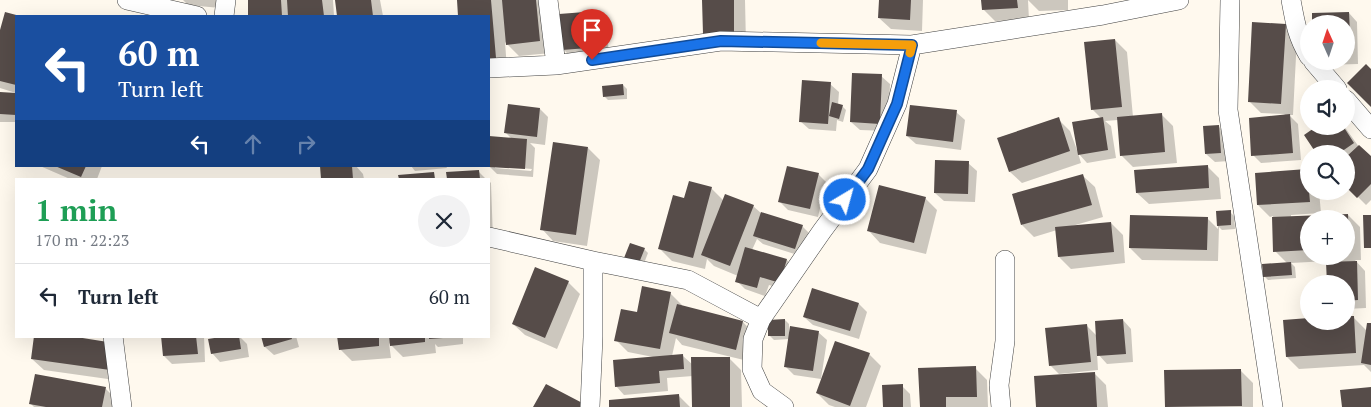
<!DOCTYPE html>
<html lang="en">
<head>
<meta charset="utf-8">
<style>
	:root { --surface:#fff; --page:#f2f2f3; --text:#1f2937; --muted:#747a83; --line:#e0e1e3 }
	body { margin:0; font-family:"PT Serif",serif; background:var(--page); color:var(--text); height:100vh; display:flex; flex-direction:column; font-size:19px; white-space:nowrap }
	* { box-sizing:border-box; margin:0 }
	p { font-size:16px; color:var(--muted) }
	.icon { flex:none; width:28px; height:28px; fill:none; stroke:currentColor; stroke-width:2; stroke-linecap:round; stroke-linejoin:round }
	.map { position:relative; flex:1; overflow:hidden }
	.drawer { position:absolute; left:15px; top:178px; width:475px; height:160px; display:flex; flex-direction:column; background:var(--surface); border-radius:0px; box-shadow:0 5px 20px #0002 }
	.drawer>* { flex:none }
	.guide { position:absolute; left:15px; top:15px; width:475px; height:152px; border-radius:0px; box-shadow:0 5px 20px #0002; background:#1a4fa0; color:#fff; overflow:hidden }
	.needle { width:32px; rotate:357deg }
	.fabs { position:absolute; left:1300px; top:15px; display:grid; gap:10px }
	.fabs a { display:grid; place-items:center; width:55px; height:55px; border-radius:50%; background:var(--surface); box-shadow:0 5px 20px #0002; font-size:25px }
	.pin { position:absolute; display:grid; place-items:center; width:42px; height:42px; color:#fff; margin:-51px -21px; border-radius:50% 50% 50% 0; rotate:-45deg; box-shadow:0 0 5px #0007 }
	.pin .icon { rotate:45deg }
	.me { position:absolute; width:55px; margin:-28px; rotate:37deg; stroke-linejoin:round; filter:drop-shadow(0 0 4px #0008) }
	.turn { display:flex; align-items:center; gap:18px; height:105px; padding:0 20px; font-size:22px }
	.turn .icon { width:65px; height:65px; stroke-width:2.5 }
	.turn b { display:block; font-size:35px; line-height:42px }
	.lanes { display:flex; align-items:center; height:48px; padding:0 20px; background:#0003; justify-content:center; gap:25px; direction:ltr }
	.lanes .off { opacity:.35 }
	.round { display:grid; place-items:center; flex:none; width:52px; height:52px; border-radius:26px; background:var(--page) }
	.head { display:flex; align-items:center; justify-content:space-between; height:85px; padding:0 20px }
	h1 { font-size:30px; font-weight:800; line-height:38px; color:#1e9e55 }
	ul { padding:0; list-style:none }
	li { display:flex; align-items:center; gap:15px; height:65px; padding:0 20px; border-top:1px solid var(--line) }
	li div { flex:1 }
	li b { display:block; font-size:19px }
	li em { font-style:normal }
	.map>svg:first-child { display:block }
	.shadow { fill:#0003; fill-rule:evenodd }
	.building { fill:#564c49 }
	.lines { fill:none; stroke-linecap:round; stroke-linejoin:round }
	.minor-casing { stroke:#404040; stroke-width:20 }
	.minor { stroke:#fff; stroke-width:19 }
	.route-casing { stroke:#114b97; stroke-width:12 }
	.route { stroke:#1a73e8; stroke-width:9 }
	.slow { stroke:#f59e0b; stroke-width:9 }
</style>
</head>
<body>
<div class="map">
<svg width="1371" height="407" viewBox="0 0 1371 407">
	<rect width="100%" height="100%" fill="#fff9ee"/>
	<path class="shadow" d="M183,0H220V8L188,5Z
		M249,0H333L334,16H250Z
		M336,0H380L383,16H338Z
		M458,0H547L551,53L519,56L505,42L507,69L489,77V16H459Z
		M703,0H745L746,44Z
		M880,0H923L922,31L891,29L879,18Z
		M982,0H1068V10L1039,11L1028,0L1029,20L995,21L983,9Z
		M598,12L606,20L609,55L572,58L563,49Z
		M6,13L18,16H16V122H0V94L16,93L0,88V35Z
		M1349,13L1357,22L1358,64L1323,65L1319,61H1346V24Z
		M1285,25L1297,37L1293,115H1289L1298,124L1301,160L1261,163L1253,155L1285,114L1261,113L1249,101Z
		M1115,40L1127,52L1133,117L1161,114L1173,126L1177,163L1133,167L1121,155L1118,120L1105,121L1111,126L1116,158L1087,163L1078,153L1081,163L1022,183L1010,172L1058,119L1070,131L1077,150L1101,118L1092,109Z
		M881,76L890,84L888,131L860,130L851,122Z
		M830,84L839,92L838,105L842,106L846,110L843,122L837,120L836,131L809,129L800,121Z
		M623,85L627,89V99L608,100L604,96Z
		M540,109L548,117L545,145L530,143L535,148L533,177L497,174L489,166L491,137L512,139L505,132ZM495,166L532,169L531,171L495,168Z
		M956,112L965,120L961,150L916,144L907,136Z
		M1319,126H1344L1359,147L1371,158V200L1366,205L1346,185V154H1311L1316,150Z
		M1219,127L1227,135L1229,161L1215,162L1206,154Z
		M588,148L600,160L587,246L553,241L542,229Z
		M968,163L977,171L975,202L944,201L935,193Z
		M40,166H102L97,179H70Z
		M322,166H356L363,174L364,179H322Z
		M411,166H446L447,168L415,171Z
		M1207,166L1219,178L1221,199L1149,204L1137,193Z
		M1306,171L1309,173V191H1319L1321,213L1291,215V217L1348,215L1360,227L1361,260H1355L1365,271L1366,308L1346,309V284H1328V261L1291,263L1295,267L1296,278L1268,280L1264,276L1287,263L1275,251L1273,216L1270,217L1258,205ZM1309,219H1346V256H1309Z
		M479,172L486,179H448Z
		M818,174L826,182L818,217L788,210L780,202Z
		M1083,176L1095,187L1103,217L1072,226L1111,223L1123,235L1125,263L1071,269L1059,257L1057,230L1034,237L1022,225Z
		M489,181L491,183L493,240H489Z
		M711,188L724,201L753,206L761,213L802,226L810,234L804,257L763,244L757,239L752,250L787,260L795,269L789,291L769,285L765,296L745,289L737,281L738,276L714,266L707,259L705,269L672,261L660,249L685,199Z
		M925,198L937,210L926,254L880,243L869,231Z
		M1218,212H1230L1234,216L1235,229L1222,230L1219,227L1218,261L1142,260L1130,248L1207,218L1218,229Z
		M644,249L648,253L643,266L626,257Z
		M568,282L580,294L557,349L525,335L513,324Z
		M670,293L682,305V307L743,322L754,334L748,361L682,345L676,338L672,356H683L693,365L729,358L741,370L742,407H693V376L667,378L668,391L624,395L616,386L653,357L628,352L616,340L638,313Z
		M859,304L867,312L859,339L813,325L804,317Z
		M1353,317L1367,331L1371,325V372L1364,365L1299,369L1287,357L1309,321H1346Z
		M785,320L789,324V333L818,332L827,340L821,379L794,375L785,366L789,339L774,340L770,336Z
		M1123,320L1131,329L1133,362L1107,364L1097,353L1098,370L1059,374L1050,365L1086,325L1097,336Z
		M162,336H204L205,362L172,364L164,356Z
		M239,336L247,344L249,357L220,362L212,353Z
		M262,336H296L299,347L274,355L265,347Z
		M339,336H463V344L438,347L435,344L436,353L403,357L389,343L391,358L352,361L340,349Z
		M113,344L125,356L122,381L44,370L32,359Z
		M869,354L881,366L866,407H835L829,405L817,393Z
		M975,368L987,380L988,407H921Z
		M1241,371L1253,383V407L1166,406Z
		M1094,373L1106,385L1108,407H1038Z
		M902,386L910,394L911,407H884Z
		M105,388L117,400L116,407H34L30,403Z
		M678,395L690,407H610Z"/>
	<path class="building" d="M248,0H281L282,16H248Z
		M287,0H322L324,16H288Z
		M335,0H371L373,16H337Z
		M457,0H491L496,58L489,59V16H458Z
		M502,0H536L540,41L506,45Z
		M702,0H734V33L703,34Z
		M879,0H911L910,20L878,18Z
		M981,0H1017L1018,8L982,10Z
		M598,11L601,47L562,50L559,14Z
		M5,12L20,16H16V85L0,81V30Z
		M1349,12L1351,56H1346V24H1312V13Z
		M1252,22L1286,24L1281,104L1248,102Z
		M1115,39L1122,107L1091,110L1084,42Z
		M1366,64L1371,69V107L1347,83Z
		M852,73L882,74L880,124L850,122Z
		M802,80L831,82L828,124L799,122Z
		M623,84L624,95L603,97L602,86Z
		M0,92L16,93V115L0,114Z
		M832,102L843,105L839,119L829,116Z
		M508,104L540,108L537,137L504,133Z
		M910,105L957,110L953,142L906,136Z
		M1162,113L1165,152L1120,156L1117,117Z
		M1290,114L1293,153L1251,156L1249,118Z
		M1059,117L1070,151L1009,172L997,138Z
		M1103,117L1108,150L1078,155L1072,122Z
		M1219,125L1221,153L1205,154L1203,126Z
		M1317,126H1343L1354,143L1338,154H1309L1314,150L1304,135Z
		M489,136L527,139L525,169L489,167Z
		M553,142L588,147L576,235L540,230Z
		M1359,145L1371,156V184L1357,198L1346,187V157Z
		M935,160L969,161L968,194L934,193Z
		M1208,165L1209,188L1136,193L1134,170Z
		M55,166H86L81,177Z
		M320,166H352L353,179H321Z
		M787,166L819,173L810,209L778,202Z
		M1307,169L1310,202L1257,205L1255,173Z
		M479,170L480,179H447L446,172Z
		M434,172L435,179H399L398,175Z
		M1083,174L1092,205L1021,225L1012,194Z
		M689,181L712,187L693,258L658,249L673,195L684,198Z
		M879,185L926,197L914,243L867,231Z
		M725,194L754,205L730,266L701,255Z
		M1231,210V225L1217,226L1216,211Z
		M761,212L803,225L795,249L753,236Z
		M1348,214L1349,249H1346V219H1309V250L1273,252L1272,217Z
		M1130,215L1208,217L1207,250L1129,248Z
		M1363,215H1371V248H1364Z
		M1111,222L1114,252L1058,257L1055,227Z
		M630,243L645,248L639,263L624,258Z
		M745,247L787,259L780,283L760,277L757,288L735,282Z
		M1357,261L1358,300L1346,301V284H1327L1326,262Z
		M1291,262L1292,275L1263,277L1262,264Z
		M535,267L569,281L545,338L512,324Z
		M642,286L671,292L660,349L614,341L621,309L637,312Z
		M812,288L859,303L850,331L803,317Z
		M677,304L743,321L736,350L669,333Z
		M1346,316H1354L1356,353L1286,357L1283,320L1309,318V321H1346Z
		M785,319V336H768V320Z
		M1123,319L1126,354L1097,356L1095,321Z
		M1367,323H1371V365L1361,363Z
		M1087,324L1091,362L1049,366L1045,328Z
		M790,326L819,331L813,371L784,367Z
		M34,336H70L114,343L110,370L31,359Z
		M161,336H196L198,354L163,356Z
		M227,336H239L241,349L211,354L208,339Z
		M261,336H291L292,339L264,347Z
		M337,336H379V346L339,350Z
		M389,336H425V342L390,346Z
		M429,336H442L443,338L429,339Z
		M835,341L870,353L850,406L816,393Z
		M683,354L684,369L659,371L660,383L615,387L613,360Z
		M691,357H730V407H692Z
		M976,366L977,397H946V407H920L918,368Z
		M1241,369L1242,406L1165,407L1164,370Z
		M1095,372L1097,407H1036L1034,376Z
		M35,374L106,387L102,407H46L29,404Z
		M546,384L590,407H533Z
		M903,384V407H883L882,385Z
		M1371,387V407H1342L1340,390Z
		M679,394L680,407H609V400Z"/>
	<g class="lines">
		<defs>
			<path id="minor" d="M127,0L197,16
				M548,0L556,65
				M1230,0L1228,110L1273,407
				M1291,0C1295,22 1297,36 1309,56
				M224,16L226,0
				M1313,61L1337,89
				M489,68L556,65L721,41L912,45L1103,15L1179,0
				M1346,100L1371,129
				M489,237L593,261L688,280L761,319
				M113,336L122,407
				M590,407L593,337V261
				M784,407L762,391L752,369L753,339L761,319L822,231L868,169L897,104L912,45
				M1001,407L999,385L1005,341V260"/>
		</defs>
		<use href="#minor" class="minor-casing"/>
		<use href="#minor" class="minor"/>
	</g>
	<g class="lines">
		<defs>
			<path id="route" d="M592,60L721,41L912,45L897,104L868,169L845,200"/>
		</defs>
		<use href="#route" class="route-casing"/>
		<use href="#route" class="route"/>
		<path class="slow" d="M821,43L912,45L910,53"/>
	</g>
</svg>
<div class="fabs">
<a><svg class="needle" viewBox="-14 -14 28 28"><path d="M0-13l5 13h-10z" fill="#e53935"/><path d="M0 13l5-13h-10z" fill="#747a83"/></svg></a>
<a><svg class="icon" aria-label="sound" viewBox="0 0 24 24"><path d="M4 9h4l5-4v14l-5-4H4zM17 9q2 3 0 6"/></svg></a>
<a><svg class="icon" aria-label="search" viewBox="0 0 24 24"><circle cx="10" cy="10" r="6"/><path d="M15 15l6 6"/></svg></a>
<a>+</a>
<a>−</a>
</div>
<div class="pin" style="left:592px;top:60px;background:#d93025"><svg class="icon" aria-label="arrive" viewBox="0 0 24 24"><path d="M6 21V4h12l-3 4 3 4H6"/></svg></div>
<svg class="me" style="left:845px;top:200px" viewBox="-20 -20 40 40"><circle r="17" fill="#1a73e8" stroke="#fff" stroke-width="3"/><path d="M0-11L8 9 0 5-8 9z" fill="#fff"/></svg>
<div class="guide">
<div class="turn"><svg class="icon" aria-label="left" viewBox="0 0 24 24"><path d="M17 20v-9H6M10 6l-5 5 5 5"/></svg><div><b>60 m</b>Turn left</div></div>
<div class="lanes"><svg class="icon" aria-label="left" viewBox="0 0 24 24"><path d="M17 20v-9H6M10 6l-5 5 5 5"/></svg><svg class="icon off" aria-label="ahead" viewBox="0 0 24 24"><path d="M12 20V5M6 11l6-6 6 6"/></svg><svg class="icon off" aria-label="right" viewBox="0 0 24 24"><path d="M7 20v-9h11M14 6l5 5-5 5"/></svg></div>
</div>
<section class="drawer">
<div class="head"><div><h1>1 min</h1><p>170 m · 22:23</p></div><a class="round"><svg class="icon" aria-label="close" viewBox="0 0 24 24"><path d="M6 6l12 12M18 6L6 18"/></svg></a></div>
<ul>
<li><svg class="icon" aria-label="left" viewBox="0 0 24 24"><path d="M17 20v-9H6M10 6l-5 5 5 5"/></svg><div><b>Turn left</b></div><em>60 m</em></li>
</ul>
</section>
</div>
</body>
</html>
